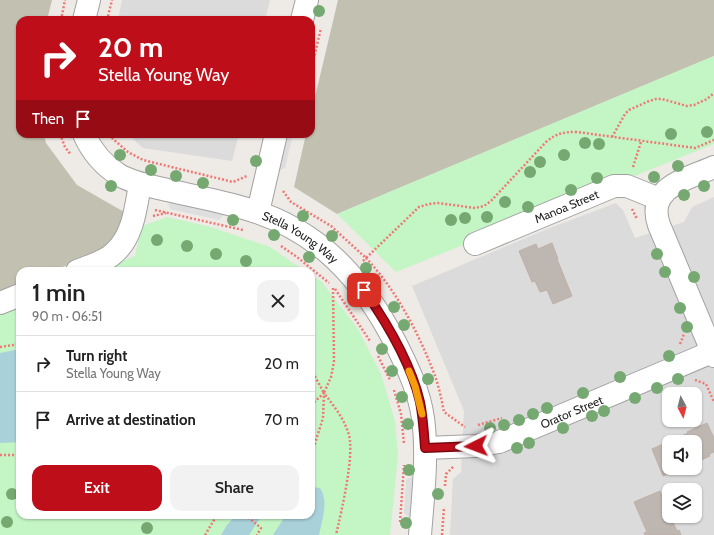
<!DOCTYPE html>
<html lang="en">
<head>
<meta charset="utf-8">
<style>
	:root { --surface:#fff; --page:#f2f2f2; --text:#222; --muted:#767676; --line:#e0e0e0; --accent:#bd0e1a }
	body { margin:0; font-family:Cabin,sans-serif; background:var(--page); color:var(--text); height:100vh; display:flex; flex-direction:column; font-size:15px; white-space:nowrap }
	* { box-sizing:border-box; margin:0 }
	p { font-size:13px; color:var(--muted) }
	.icon { flex:none; width:22px; height:22px; fill:none; stroke:currentColor; stroke-width:2; stroke-linecap:round; stroke-linejoin:round }
	.map { position:relative; flex:1; overflow:hidden }
	.sheet { position:absolute; left:16px; top:267px; width:299px; height:252px; display:flex; flex-direction:column; background:var(--surface); border-radius:12px; box-shadow:0 1px 3px #0004 }
	.sheet>* { flex:none }
	.top-card { position:absolute; left:16px; top:16px; width:299px; height:122px; border-radius:12px; box-shadow:0 1px 3px #0004; background:#bd0e1a; color:#fff; overflow:hidden }
	.needle { width:26px; rotate:173deg }
	.fabs { position:absolute; left:662px; top:387px; display:grid; gap:8px }
	.fabs a { display:grid; place-items:center; width:40px; height:40px; border-radius:8px; background:var(--surface); box-shadow:0 1px 3px #0004; font-size:20px }
	.pin { position:absolute; display:grid; place-items:center; width:34px; height:34px; color:#fff; margin:-17px; border-radius:8px; box-shadow:0 2px 6px #0006 }
	.me { position:absolute; width:44px; margin:-22px; rotate:267deg; stroke-linejoin:round; filter:drop-shadow(0 0 3px #0008) }
	.turn { display:flex; align-items:center; gap:14px; height:84px; padding:0 16px; font-size:18px }
	.turn .icon { width:52px; height:52px; stroke-width:2.5 }
	.turn b { display:block; font-size:28px; line-height:34px }
	.then { display:flex; align-items:center; height:38px; padding:0 16px; background:#0003; gap:8px; font-size:15px }
	.round { display:grid; place-items:center; flex:none; width:42px; height:42px; border-radius:12px; background:var(--page) }
	.summary { display:flex; align-items:center; justify-content:space-between; height:68px; padding:0 16px }
	h1 { font-size:24px; font-weight:600; line-height:30px }
	.primary-button { display:flex; gap:8px; margin-top:auto; padding:8px 16px }
	.primary-button a { flex:1; height:46px; border-radius:12px; background:var(--accent); color:#fff; font-size:16px; font-weight:600; line-height:46px; text-align:center }
	.primary-button a+a { background:var(--page); color:var(--text) }
	ul { padding:0; list-style:none }
	li { display:flex; align-items:center; gap:12px; height:56px; padding:0 16px; border-top:1px solid var(--line) }
	li div { flex:1 }
	li b { display:block; font-size:15px }
	li em { font-style:normal }
	.map>svg:first-child { display:block }
	.residential { fill:#dcdbdb; fill-rule:evenodd }
	.construction { fill:#c2c1b1 }
	.park { fill:#c4f5c5 }
	.parking { fill:#dedede }
	.water { fill:#a8d1d9 }
	.building { fill:#beb6b1; stroke:#bfb0a8 }
	.lines { fill:none; stroke-linecap:round; stroke-linejoin:round }
	.minor-casing { stroke:#a2a2a2; stroke-width:24 }
	.path { stroke:#f07874; stroke-width:2.5; stroke-dasharray:2 2; stroke-linecap:butt }
	.minor { stroke:#fff; stroke-width:22 }
	.tree { fill:#76a972 }
	.route-casing { stroke:#7b0911; stroke-width:10 }
	.route { stroke:#bd0e1a; stroke-width:7 }
	.slow { stroke:#f59e0b; stroke-width:7 }
	.labels { text-anchor:middle; dominant-baseline:central; stroke-width:4; stroke-linejoin:round; paint-order:stroke }
	.street-label { font-size:12px; fill:#1e1e1e; stroke:#fff }
</style>
</head>
<body>
<div class="map">
<svg width="714" height="535" viewBox="0 0 714 535">
	<rect width="100%" height="100%" fill="#eeeae5"/>
	<path class="residential" d="M122,0H270L265,20H118Z
		M127,134H239L232,161L143,148Z
		M714,197V535H450L453,479L461,472L464,411L412,286L547,229L616,203L623,210L635,238L684,222L692,207ZM669,394H695V420H669ZM669,442H695V468H669ZM669,490H695V516H669Z"/>
	<path class="construction" d="M0,0H52L47,20H20V134H44L46,143L77,185L126,213L116,244L53,271H20V285L0,294Z
		M338,0H714V56L337,214L294,187L306,134H311V114Z"/>
	<path class="park" d="M714,56V144L396,272L337,214Z
		M167,217L211,227L270,247L305,271H96L135,256L142,226Z
		M311,275L321,281L358,329L381,374L395,421L398,455L390,535H0V309L20,301V515H311Z"/>
	<path class="parking" d="M286,134H293L285,168L277,171Z
		M168,201L224,214L219,220L170,209Z
		M413,476L410,518L404,513L406,480Z"/>
	<path class="water" d="M20,349V442L0,443V353Z
		M312,487L320,488C329,501 322,520 319,535H273L286,515H311V488Z
		M236,515H262L249,535H221L227,525Z"/>
	<path class="building" d="M552,243L558,259H557L572,296L553,304L547,290L540,292L535,281L532,282L519,251L536,244L538,249Z
		M707,423L714,438V452L709,454L710,456L695,463V442H669V468H683L663,476L652,449L688,433L687,432Z
		M660,491L669,513V516H670L677,531L679,530L681,535H645L644,533L647,532L634,502Z"/>
	<g class="lines">
		<defs>
			<g id="minor">
				<path d="M84,20L89,0"/>
				<path d="M302,20L307,0"/>
				<path id="s1" d="M84,134C91,150 103,165 119,175C133,183 151,186 167,190C194,196 221,201 247,209C319,230 363,279 396,344C408,368 419,391 423,418C428,456 423,496 420,535"/>
				<path d="M714,167C687,179 646,187 659,225L714,356"/>
				<path d="M258,212L276,134"/>
				<path id="s2" d="M475,244L614,186H627L659,199"/>
				<path d="M77,271C89,266 105,262 114,253C133,237 136,207 140,184"/>
				<path d="M0,303L20,295"/>
				<path id="s3" d="M425,448L476,446L499,442L712,352"/>
			</g>
		</defs>
		<use href="#minor" class="minor-casing"/>
		<path class="path" d="M61,20L65,0
			M107,20L112,0
			M311,71L321,28
			M60,134L65,147L71,155
			M110,134L113,139L128,152L143,160L233,182L247,176
			M612,137L625,114L629,110L649,101L656,99H662L687,106L694,105L707,99L714,93
			M633,167L641,142
			M283,191L291,202L331,226L366,258L419,207L429,204L438,203L475,208L484,206L491,201L546,142C557,133 563,132 577,132L695,148L714,140
			M632,209L637,219
			M155,210L243,230
			M153,216L166,213
			M281,246L297,257L329,283
			M363,261L366,258C395,289 416,328 432,368C438,382 441,397 444,412L465,427
			M335,289L370,341
			M680,344L684,334
			M0,347L20,344
			M378,356L390,380
			M311,369L324,393L331,377L334,362L333,288
			M695,380L706,384L714,402
			M394,390L401,414L404,444
			M311,405L324,393C333,405 343,417 348,432C356,451 341,513 336,535
			M478,425L502,418
			M0,455H20
			M311,456L323,418L324,393
			M445,486L446,474L454,466
			M245,515L261,528L257,535
			M400,522L404,465
			M205,535L217,515
			M442,535L444,507"/>
		<use href="#minor" class="minor"/>
	</g>
	<g class="tree">
		<circle cx="319" cy="11" r="6"/>
		<circle cx="707" cy="132" r="6"/>
		<circle cx="671" cy="134" r="6"/>
		<circle cx="585" cy="143" r="6"/>
		<circle cx="599" cy="144" r="6"/>
		<circle cx="120" cy="155" r="6"/>
		<circle cx="564" cy="155" r="6"/>
		<circle cx="256" cy="161" r="6"/>
		<circle cx="540" cy="162" r="6"/>
		<circle cx="678" cy="166" r="6"/>
		<circle cx="151" cy="170" r="6"/>
		<circle cx="530" cy="172" r="6"/>
		<circle cx="176" cy="176" r="6"/>
		<circle cx="654" cy="177" r="6"/>
		<circle cx="597" cy="178" r="6"/>
		<circle cx="203" cy="183" r="6"/>
		<circle cx="111" cy="186" r="6"/>
		<circle cx="704" cy="186" r="6"/>
		<circle cx="571" cy="190" r="6"/>
		<circle cx="684" cy="195" r="6"/>
		<circle cx="505" cy="202" r="6"/>
		<circle cx="528" cy="207" r="6"/>
		<circle cx="303" cy="216" r="6"/>
		<circle cx="487" cy="217" r="6"/>
		<circle cx="465" cy="218" r="6"/>
		<circle cx="233" cy="220" r="6"/>
		<circle cx="451" cy="220" r="6"/>
		<circle cx="274" cy="235" r="6"/>
		<circle cx="332" cy="236" r="6"/>
		<circle cx="157" cy="240" r="6"/>
		<circle cx="187" cy="246" r="6"/>
		<circle cx="216" cy="254" r="6"/>
		<circle cx="657" cy="254" r="6"/>
		<circle cx="309" cy="257" r="6"/>
		<circle cx="246" cy="261" r="6"/>
		<circle cx="366" cy="268" r="6"/>
		<circle cx="665" cy="272" r="6"/>
		<circle cx="694" cy="277" r="6"/>
		<circle cx="394" cy="307" r="6"/>
		<circle cx="680" cy="308" r="6"/>
		<circle cx="404" cy="325" r="6"/>
		<circle cx="687" cy="327" r="6"/>
		<circle cx="382" cy="349" r="6"/>
		<circle cx="669" cy="356" r="6"/>
		<circle cx="392" cy="371" r="6"/>
		<circle cx="620" cy="377" r="6"/>
		<circle cx="428" cy="379" r="6"/>
		<circle cx="678" cy="379" r="6"/>
		<circle cx="657" cy="388" r="6"/>
		<circle cx="583" cy="393" r="6"/>
		<circle cx="402" cy="397" r="6"/>
		<circle cx="635" cy="398" r="6"/>
		<circle cx="547" cy="408" r="6"/>
		<circle cx="604" cy="411" r="6"/>
		<circle cx="533" cy="414" r="6"/>
		<circle cx="592" cy="416" r="6"/>
		<circle cx="519" cy="420" r="6"/>
		<circle cx="408" cy="424" r="6"/>
		<circle cx="504" cy="425" r="6"/>
		<circle cx="490" cy="428" r="6"/>
		<circle cx="563" cy="428" r="6"/>
		<circle cx="529" cy="443" r="6"/>
		<circle cx="517" cy="448" r="6"/>
		<circle cx="409" cy="470" r="6"/>
		<circle cx="12" cy="494" r="6"/>
		<circle cx="438" cy="494" r="6"/>
		<circle cx="7" cy="522" r="6"/>
		<circle cx="406" cy="523" r="6"/>
		<circle cx="147" cy="528" r="6"/>
	</g>
	<g class="lines">
		<defs>
			<path id="route" d="M364,290C387,323 411,363 420,402C423,417 424,433 425,448L476,446"/>
		</defs>
		<use href="#route" class="route-casing"/>
		<use href="#route" class="route"/>
		<path class="slow" d="M409,371L415,386L422,414"/>
	</g>
	<g class="labels">
		<g class="street-label">
			<text stroke="none"><textPath href="#s2" startOffset="99">Manoa Street</textPath></text>
			<text stroke="none"><textPath href="#s1" startOffset="248">Stella Young Way</textPath></text>
			<text stroke="none"><textPath href="#s3" startOffset="153">Orator Street</textPath></text>
		</g>
	</g>
</svg>
<div class="fabs">
<a><svg class="needle" viewBox="-14 -14 28 28"><path d="M0-13l5 13h-10z" fill="#e53935"/><path d="M0 13l5-13h-10z" fill="#767676"/></svg></a>
<a><svg class="icon" aria-label="sound" viewBox="0 0 24 24"><path d="M4 9h4l5-4v14l-5-4H4zM17 9q2 3 0 6"/></svg></a>
<a><svg class="icon" aria-label="layers" viewBox="0 0 24 24"><path d="M12 4l9 5-9 5-9-5zM3 14l9 5 9-5"/></svg></a>
</div>
<div class="pin" style="left:364px;top:290px;background:#d93025"><svg class="icon" aria-label="arrive" viewBox="0 0 24 24"><path d="M6 21V4h12l-3 4 3 4H6"/></svg></div>
<svg class="me" style="left:476px;top:446px" viewBox="-20 -20 40 40"><path d="M0-17L14 15 0 8-14 15z" fill="#bd0e1a" stroke="#fff" stroke-width="4"/></svg>
<div class="top-card">
<div class="turn"><svg class="icon" aria-label="right" viewBox="0 0 24 24"><path d="M7 20v-9h11M14 6l5 5-5 5"/></svg><div><b>20 m</b>Stella Young Way</div></div>
<div class="then">Then<svg class="icon" aria-label="arrive" viewBox="0 0 24 24"><path d="M6 21V4h12l-3 4 3 4H6"/></svg></div>
</div>
<section class="sheet">
<div class="summary"><div><h1>1 min</h1><p>90 m · 06:51</p></div><a class="round"><svg class="icon" aria-label="close" viewBox="0 0 24 24"><path d="M6 6l12 12M18 6L6 18"/></svg></a></div>
<ul>
<li><svg class="icon" aria-label="right" viewBox="0 0 24 24"><path d="M7 20v-9h11M14 6l5 5-5 5"/></svg><div><b>Turn right</b><p>Stella Young Way</p></div><em>20 m</em></li>
<li><svg class="icon" aria-label="arrive" viewBox="0 0 24 24"><path d="M6 21V4h12l-3 4 3 4H6"/></svg><div><b>Arrive at destination</b></div><em>70 m</em></li>
</ul>
<div class="primary-button"><a>Exit</a><a>Share</a></div>
</section>
</div>
</body>
</html>
